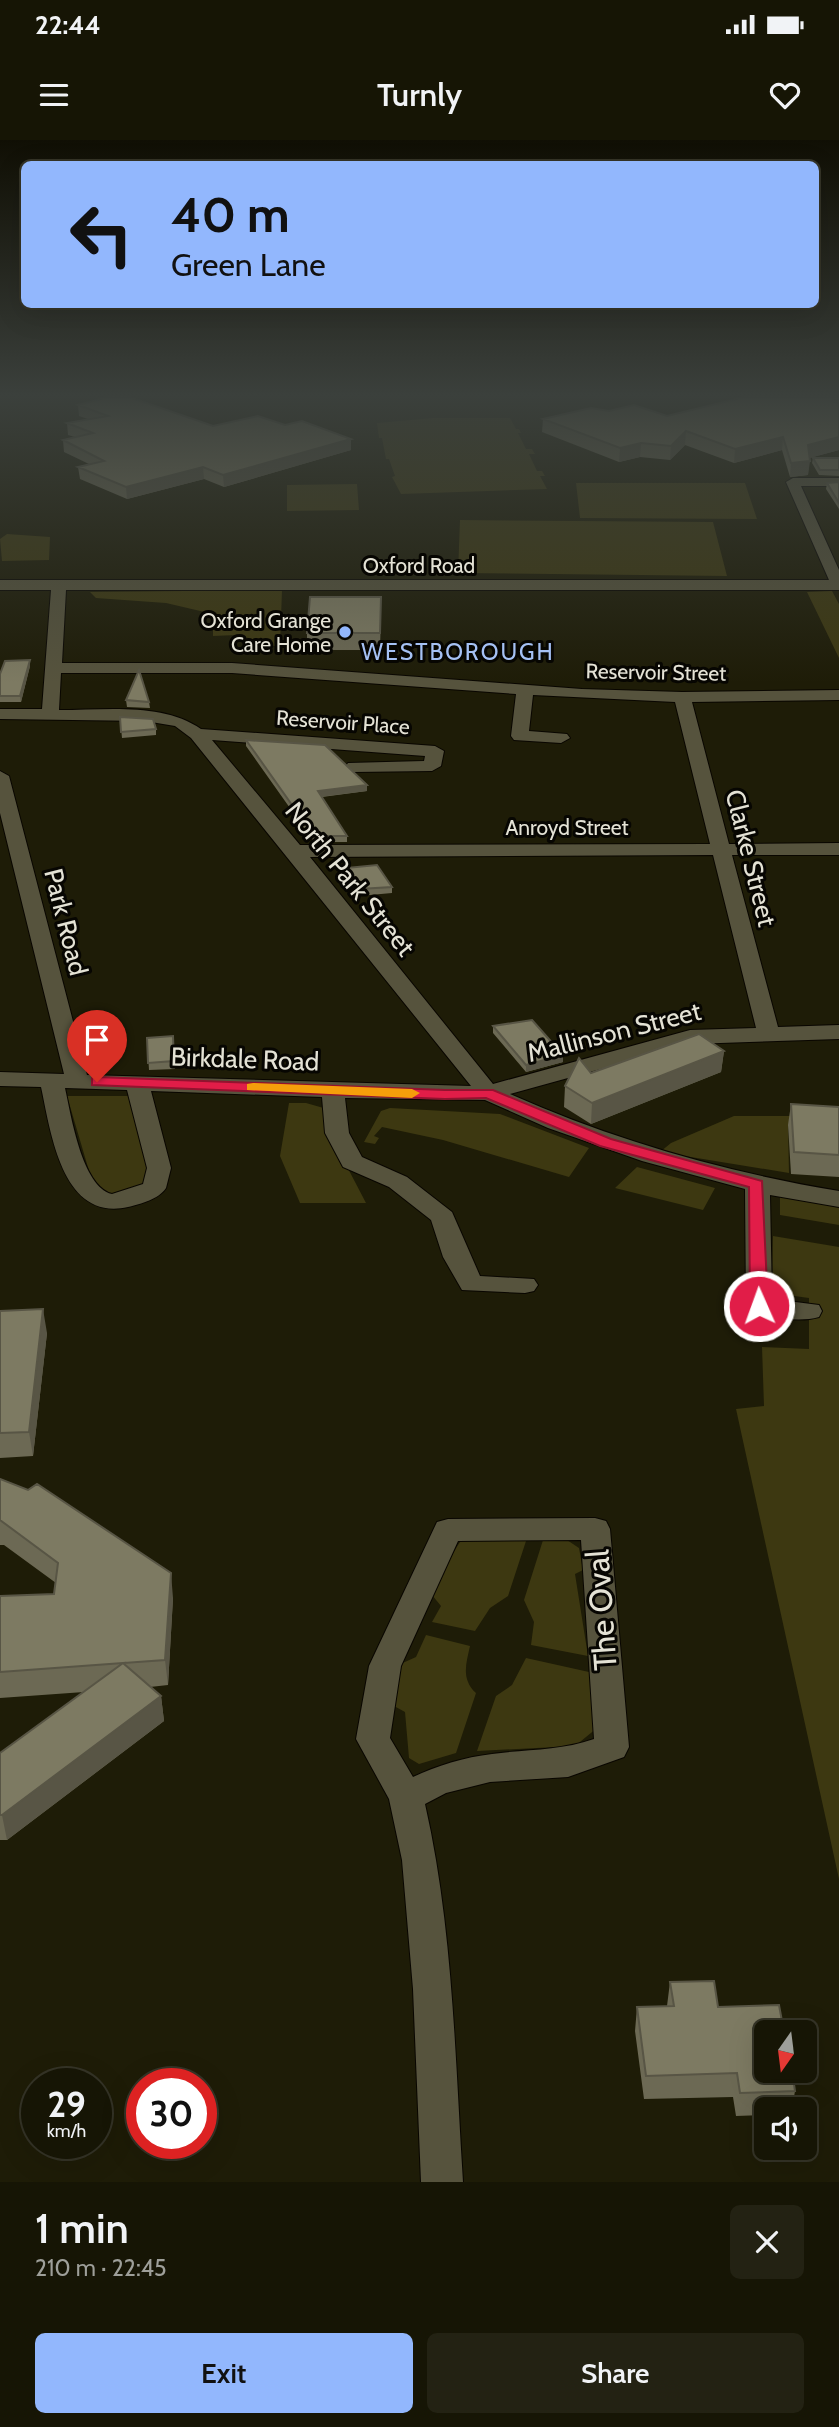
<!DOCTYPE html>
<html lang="en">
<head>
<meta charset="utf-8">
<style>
	:root { --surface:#161505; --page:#232213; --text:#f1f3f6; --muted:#9e9f9a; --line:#353427; --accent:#92b7fd }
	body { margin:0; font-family:Cabin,sans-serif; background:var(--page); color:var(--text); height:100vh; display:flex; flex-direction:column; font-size:26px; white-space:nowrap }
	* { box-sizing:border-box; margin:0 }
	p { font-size:23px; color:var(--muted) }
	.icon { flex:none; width:38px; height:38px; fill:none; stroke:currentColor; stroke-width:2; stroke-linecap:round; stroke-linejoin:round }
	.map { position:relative; height:2042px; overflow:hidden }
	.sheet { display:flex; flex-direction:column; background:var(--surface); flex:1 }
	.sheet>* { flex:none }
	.hud { position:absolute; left:21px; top:21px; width:798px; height:147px; border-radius:10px; box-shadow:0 7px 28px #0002,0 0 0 2px var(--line); background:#92b7fd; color:#111; overflow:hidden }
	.needle { width:46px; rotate:194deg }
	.fabs { position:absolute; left:754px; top:1880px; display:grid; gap:14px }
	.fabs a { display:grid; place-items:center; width:63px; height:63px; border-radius:10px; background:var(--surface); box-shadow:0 7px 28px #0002,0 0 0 2px var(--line); font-size:35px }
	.speed { position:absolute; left:21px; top:1928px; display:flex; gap:14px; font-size:35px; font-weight:700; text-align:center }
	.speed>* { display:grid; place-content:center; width:91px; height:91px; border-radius:50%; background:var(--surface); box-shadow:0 7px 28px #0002,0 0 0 2px var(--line); line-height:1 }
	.speed small { font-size:18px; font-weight:400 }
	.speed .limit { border:10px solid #d22; background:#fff; color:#111 }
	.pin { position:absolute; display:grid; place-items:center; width:60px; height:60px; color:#fff; margin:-72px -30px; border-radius:50% 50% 50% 0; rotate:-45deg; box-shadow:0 0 7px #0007 }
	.pin .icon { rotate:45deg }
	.me { position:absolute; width:77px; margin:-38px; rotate:358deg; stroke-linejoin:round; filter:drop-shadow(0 0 5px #0008) }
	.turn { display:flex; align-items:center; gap:24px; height:147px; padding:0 35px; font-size:32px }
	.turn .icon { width:91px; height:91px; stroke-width:2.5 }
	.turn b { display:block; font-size:49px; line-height:60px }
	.round { display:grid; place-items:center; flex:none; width:74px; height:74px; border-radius:10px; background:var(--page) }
	.summary { display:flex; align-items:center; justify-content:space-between; height:119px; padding:0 35px }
	h1 { font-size:42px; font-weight:600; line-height:52px }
	.cta { display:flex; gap:14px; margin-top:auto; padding:14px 35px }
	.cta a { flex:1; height:80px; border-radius:10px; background:var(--accent); color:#111; font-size:28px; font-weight:600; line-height:80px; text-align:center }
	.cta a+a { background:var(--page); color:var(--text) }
	.status { display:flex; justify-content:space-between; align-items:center; height:49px; padding:0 35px; background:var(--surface); direction:ltr }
	.status svg { height:19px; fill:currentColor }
	header { display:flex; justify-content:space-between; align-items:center; height:91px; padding:0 35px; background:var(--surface); font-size:32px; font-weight:600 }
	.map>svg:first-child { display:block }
	.green { fill:#3d3811 }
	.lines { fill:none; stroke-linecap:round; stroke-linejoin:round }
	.street-casing { stroke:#090600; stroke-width:2 }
	.street { fill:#56533d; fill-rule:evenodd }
	.wall { fill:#6c6954 }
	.shaded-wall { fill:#585545 }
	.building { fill:#7d7a62; stroke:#585545; stroke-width:2 }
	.route { fill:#e11d48; stroke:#92132f; stroke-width:2 }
	.slow { fill:#f59e0b }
	.poi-dot { fill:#92b7fd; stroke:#070602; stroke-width:2.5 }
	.labels { text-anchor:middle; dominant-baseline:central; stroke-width:6; stroke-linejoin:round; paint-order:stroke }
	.far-street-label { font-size:21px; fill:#e4e2d5; stroke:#070602 }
	.far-poi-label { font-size:21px; fill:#e4e2d5; stroke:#070602; text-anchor:end }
	.far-neighbourhood-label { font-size:23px; letter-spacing:2px; fill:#a5c1f4; stroke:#070602 }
	.street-label { font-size:26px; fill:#e4e2d5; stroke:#070602 }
	.near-street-label { font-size:32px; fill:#e4e2d5; stroke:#070602 }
</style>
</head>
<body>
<div class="status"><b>22:44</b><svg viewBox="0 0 49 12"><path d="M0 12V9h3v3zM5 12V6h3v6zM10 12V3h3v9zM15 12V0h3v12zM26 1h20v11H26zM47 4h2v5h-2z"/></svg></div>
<header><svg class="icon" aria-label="menu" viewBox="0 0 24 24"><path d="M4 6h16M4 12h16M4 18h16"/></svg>Turnly<svg class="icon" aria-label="heart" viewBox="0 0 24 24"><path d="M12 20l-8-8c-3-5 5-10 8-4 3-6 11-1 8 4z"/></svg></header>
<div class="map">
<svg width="839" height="2042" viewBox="0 0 839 2042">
	<rect width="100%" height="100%" fill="#1e1c07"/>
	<path class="green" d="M433,278H510L516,289H519L521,293H518L526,309H532L535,314H529L537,331H542L545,336H540L547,349L401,354L392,337L395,336L389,319H386L382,298H379L377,283Z
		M576,343H745L757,379L580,378Z
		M357,344L359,370L287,371V345Z
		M460,380L713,382L727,436L458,433Z
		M7,394L50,397L49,420L2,421L0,399Z
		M282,450L280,506H263V502L237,495L213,496V474L166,463L96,458L90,452Z
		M832,451L839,464V518L807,452Z
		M67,956H131L151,1028L145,1047L130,1055L104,1054L92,1041Z
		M289,963H306L327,969L330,994L366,1063H300L280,1016Z
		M390,968L500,974L589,1008L569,1037L443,1000L382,987L374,996L379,998L375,1004L364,1002L381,971Z
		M734,976H839L788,986L789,1033L660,1012L671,1003Z
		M637,1027L715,1048L703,1070L615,1048Z
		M780,1052L839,1063V1085L780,1075Z
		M773,1096L839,1107V1739L736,1269L764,1266L762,1207L809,1209V1158L772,1153Z
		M466,1395L527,1398L508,1456L490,1468L475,1491L432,1482L441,1466L432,1455C442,1437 453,1408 466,1395Z
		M544,1397L564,1398L579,1408L583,1430L575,1434L588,1516L531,1505L534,1482L524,1460Z
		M426,1495L470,1506C466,1524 461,1539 476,1553L456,1613L419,1624L409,1618L405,1572L394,1566L396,1526L416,1517Z
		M526,1518L589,1532L597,1588L575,1606L477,1611L496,1556L512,1545Z"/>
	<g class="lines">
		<defs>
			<path id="street" d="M793,338H839V346H801L839,430V450H66L62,523H232L582,549L682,552L839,550V560L692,562L729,704L839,703V715H732L778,887L839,885V899L691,904L510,954C616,1001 725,1032 839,1051V1067L770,1055L772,1159L819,1165L822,1171L819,1177C798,1183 770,1177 749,1172L746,1166L745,1049L642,1021L548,988L485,960L345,958L349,993L362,1017L407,1037L452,1072L480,1136L534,1139L538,1145L534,1151L525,1153L462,1150L443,1117L431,1080L389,1047L343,1027L325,993L322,957L151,951L171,1028L166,1048C159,1059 141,1064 128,1067C62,1082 51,993 41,947L0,946V932L64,934L0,673V631L9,636L87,935L471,946L191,598L175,586L145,581L0,579V569H42L51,450H0V440H829L786,342ZM61,533H232L516,554L511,596L514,600L561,603L570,598L567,594L529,591L533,555L675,562L710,704L300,705L212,600L425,616L424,621L348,623L345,627L348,631L354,632L432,631L441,626L444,611L435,606L201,589C163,562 105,570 59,570ZM713,715L756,888L690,890L493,944L310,717ZM65,948L127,950L147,1028L143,1044L112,1054C82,1047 71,975 65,948Z
				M595,1378L606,1381L610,1389L629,1607L624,1617L568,1637L490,1642L446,1653L425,1664C453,1787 455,1916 463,2042H421L413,1849L402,1720L389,1659L356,1599L369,1526L437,1382L448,1379ZM581,1400L594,1599C560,1611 527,1609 492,1614C465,1617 436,1626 413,1637L390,1598L401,1526L458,1401Z"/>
		</defs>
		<use href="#street" class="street-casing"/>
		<use href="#street" class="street"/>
	</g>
	<path class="wall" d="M839,257V310L809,318L808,335L790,337L782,310L734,323L685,305L670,320L640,317L619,322L542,292L543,279L609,271L667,276Z
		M78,265L213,286L351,310L224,347L204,339L127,359L80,339L78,327L89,324L64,312L63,300L75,297L68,295L67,283L88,279L79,276Z
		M813,318H839V336L819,335L812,323Z
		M839,342V369L826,349L827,343Z
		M381,474L380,510H307V493Z
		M30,520V526L21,562H0V534Z
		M126,560L149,562L150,568L127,567Z
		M120,577L156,589V595L122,598Z
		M246,600L367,645V651L322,657L347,696V702H314L246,606Z
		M346,728L392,747V753L359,756L346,735Z
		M493,886L563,922L526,932L493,893Z
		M173,896L175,929L149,930L147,898Z
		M724,911L721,932L591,984L564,967L565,946L591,933Z
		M791,964L839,967V1037L791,1034L788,985Z
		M0,1171L47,1193L33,1316L0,1318Z
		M0,1339L173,1458L168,1545L150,1547L161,1556L164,1581L7,1700H0V1613L84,1552L0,1558V1456L54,1454L56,1443L4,1405H0Z
		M670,1842L718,1867L795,1951L792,1969H766V1975L736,1976L733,1957L644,1959L635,1891L637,1867L667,1866Z"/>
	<path class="shaded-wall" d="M686,291L685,305L670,320L671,306Z
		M783,297L782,310L734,323L735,309Z
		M839,297V310L806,319L808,305Z
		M351,299V310L224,347L223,335Z
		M641,303L640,317L619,322L620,308Z
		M810,321L808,335L790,337L791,323Z
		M203,327L204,339L127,359L126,347Z
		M30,520V526L21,562L20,556Z
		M367,645V651L319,657L318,651Z
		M724,911L721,932L591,984L592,963Z
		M563,915V922L526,932V925Z
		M43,1169L47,1193L33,1316L29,1292Z
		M171,1433L173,1458L168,1545L165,1520Z
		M161,1556L164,1581L7,1700L2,1675Z"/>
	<path class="building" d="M109,257H129L213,286L258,276L285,285L302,281L351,299L223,335L203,327L126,347L78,327L104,321L63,300L93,293L67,283L108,276L78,265Z
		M745,257H839V259L831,261L839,263V297L808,305L810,321L791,323L783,297L735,309L686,291L671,306L641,303L620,308L543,279L591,268L609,271L634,265L667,276Z
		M813,318H839V330H820Z
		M839,342V363L827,343Z
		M310,457H381L380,493H307Z
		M30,520L20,556H0V534L5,521Z
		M139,530L149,562L126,560Z
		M120,577L153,579L156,589L121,592Z
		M246,600L325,605L367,645L318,651L347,696H314Z
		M377,725L392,747L359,749L346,728Z
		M532,880L563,915L526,925L493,886Z
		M699,894L724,911L592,963L565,946L579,918L591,933Z
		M173,896L174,921L148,923L147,898Z
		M791,964L839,967V1015L794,1012Z
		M43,1169L29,1292L0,1293V1171Z
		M0,1339L28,1350L37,1344L171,1433L165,1520L123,1523L161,1556L2,1675H0V1613L123,1523L0,1532V1456L54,1454L58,1423L0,1380Z
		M714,1841L718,1867L779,1865L784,1892H766V1930H792L795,1951L740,1953L737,1933L646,1936L637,1867L674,1866L670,1842Z"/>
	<linearGradient id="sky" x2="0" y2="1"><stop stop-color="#100f04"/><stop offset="0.47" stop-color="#3b403c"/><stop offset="1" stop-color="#3b403c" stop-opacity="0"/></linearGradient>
	<rect width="839" height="543" fill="url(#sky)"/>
	<path class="route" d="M97,937L445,950H493L611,999L762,1041L768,1166L759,1171L750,1166L749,1047L600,1006L486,958L445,959L92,945V938Z"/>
	<path class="slow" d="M253,943L412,949L420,953L412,958L247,950V944Z"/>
	<circle class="poi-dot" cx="345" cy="492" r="7"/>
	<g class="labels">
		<g class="far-street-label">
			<text x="419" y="425">Oxford Road</text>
			<text transform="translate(656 532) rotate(1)">Reservoir Street</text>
			<text transform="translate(343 582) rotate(4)">Reservoir Place</text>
			<text x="567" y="687">Anroyd Street</text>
		</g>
		<g class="far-poi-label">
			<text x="331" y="480">Oxford Grange<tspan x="331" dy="24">Care Home</tspan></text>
		</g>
		<g class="far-neighbourhood-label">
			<text x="458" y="512">WESTBOROUGH</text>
		</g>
		<g class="street-label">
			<text transform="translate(751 718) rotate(76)">Clarke Street</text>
			<text transform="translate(350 739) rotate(51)">North Park Street</text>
			<text transform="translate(66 782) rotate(76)">Park Road</text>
			<text transform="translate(614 892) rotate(-14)">Mallinson Street</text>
			<text transform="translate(245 919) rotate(2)">Birkdale Road</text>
		</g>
		<g class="near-street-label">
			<text transform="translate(601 1470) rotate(-94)">The Oval</text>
		</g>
	</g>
</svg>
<div class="fabs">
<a><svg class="needle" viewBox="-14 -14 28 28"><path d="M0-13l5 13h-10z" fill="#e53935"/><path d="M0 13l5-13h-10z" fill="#9e9f9a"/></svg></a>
<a><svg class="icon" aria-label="sound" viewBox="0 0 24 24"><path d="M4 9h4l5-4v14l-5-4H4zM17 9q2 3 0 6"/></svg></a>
</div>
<div class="speed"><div>29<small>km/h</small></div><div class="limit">30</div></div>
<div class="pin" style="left:97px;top:942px;background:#d93025"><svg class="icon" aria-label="arrive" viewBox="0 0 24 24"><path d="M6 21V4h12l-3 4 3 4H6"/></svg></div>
<svg class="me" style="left:759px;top:1166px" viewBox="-20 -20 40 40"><circle r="17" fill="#e11d48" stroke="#fff" stroke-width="3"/><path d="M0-11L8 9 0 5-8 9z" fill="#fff"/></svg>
<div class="hud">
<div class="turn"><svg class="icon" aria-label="left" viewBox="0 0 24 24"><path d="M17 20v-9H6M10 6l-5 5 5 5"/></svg><div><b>40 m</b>Green Lane</div></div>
</div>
</div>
<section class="sheet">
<div class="summary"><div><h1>1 min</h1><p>210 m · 22:45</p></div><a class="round"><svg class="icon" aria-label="close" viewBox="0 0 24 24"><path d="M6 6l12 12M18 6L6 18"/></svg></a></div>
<div class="cta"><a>Exit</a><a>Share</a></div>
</section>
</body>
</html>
